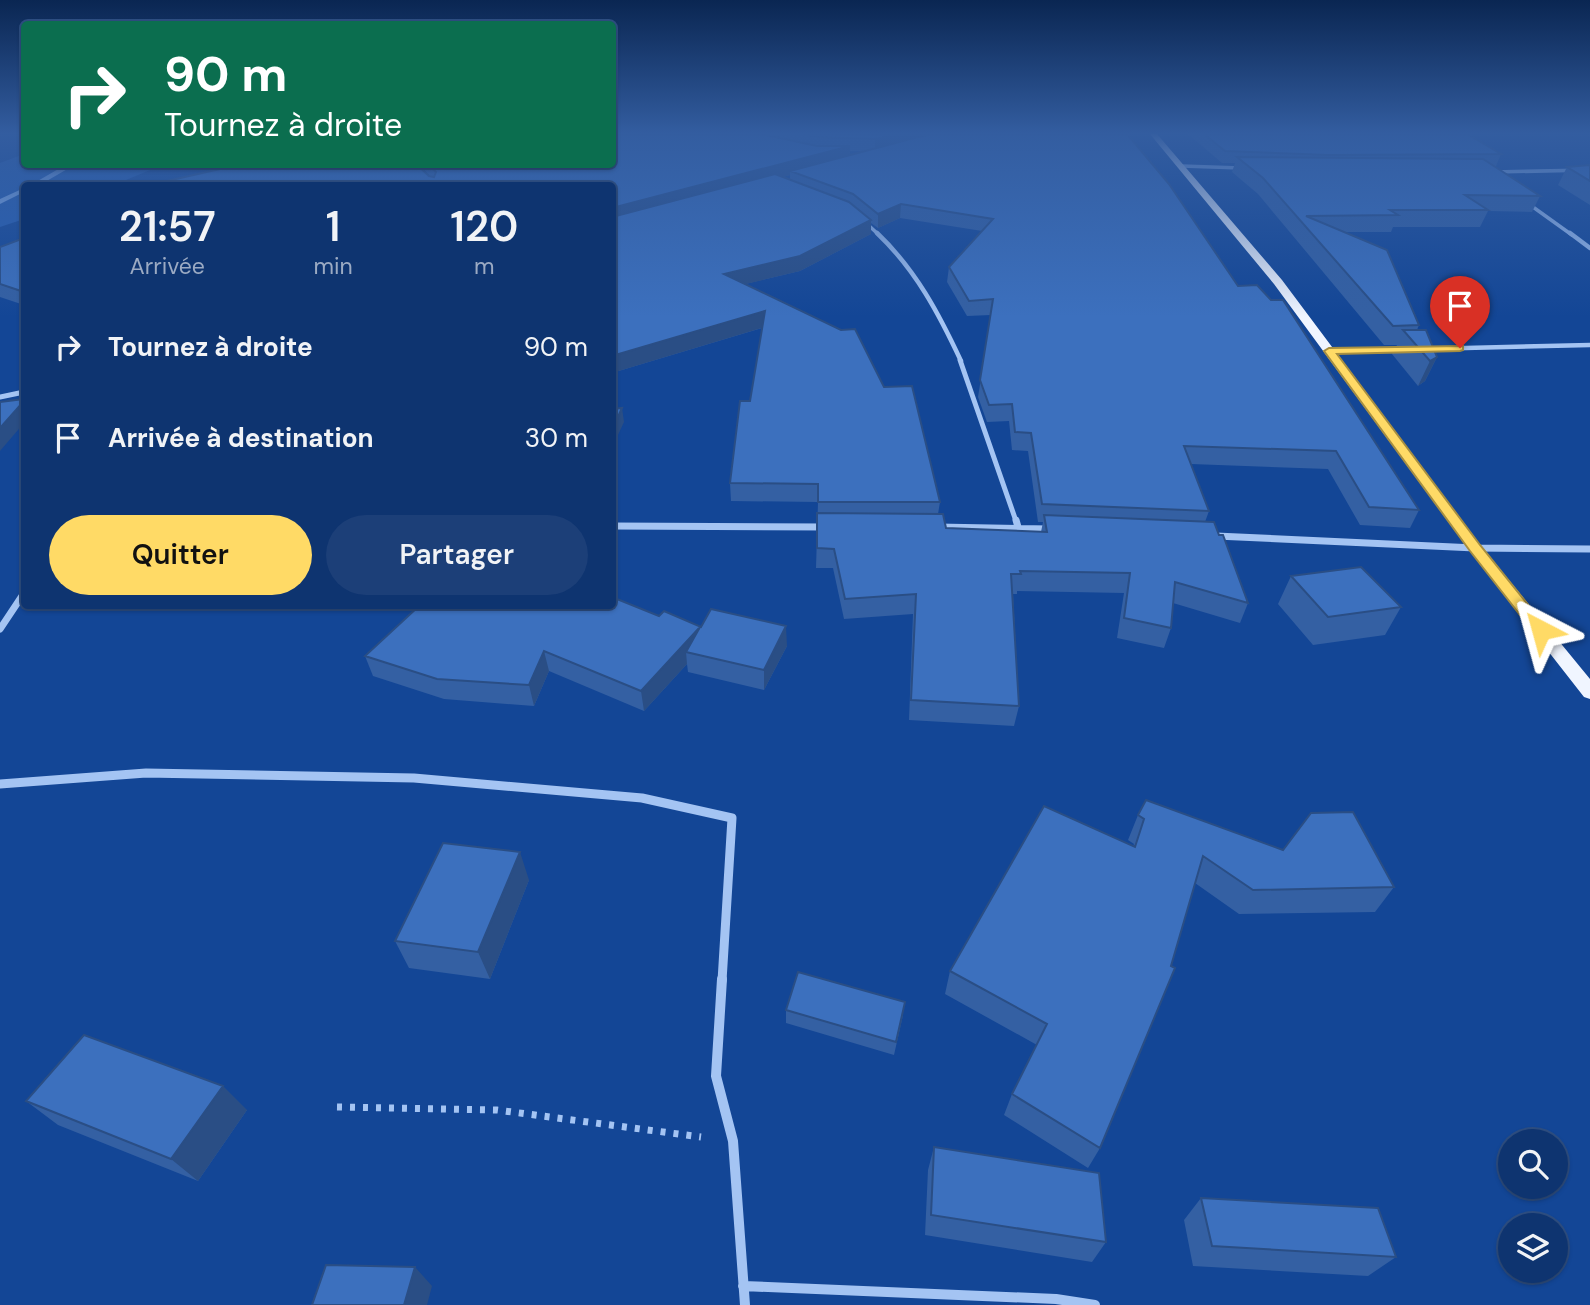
<!DOCTYPE html>
<html lang="fr">
<head>
<meta charset="utf-8">
<style>
	:root { --surface:#0e3470; --page:#1c3f78; --text:#f1f3f6; --muted:#9baac3; --line:#2e4f83; --accent:#ffda66 }
	body { margin:0; font-family:"DM Sans",sans-serif; background:var(--page); color:var(--text); height:100vh; display:flex; flex-direction:column; font-size:26px; white-space:nowrap }
	* { box-sizing:border-box; margin:0 }
	p { font-size:23px; color:var(--muted) }
	.icon { flex:none; width:38px; height:38px; fill:none; stroke:currentColor; stroke-width:2; stroke-linecap:round; stroke-linejoin:round }
	.map { position:relative; flex:1; overflow:hidden }
	.drawer { position:absolute; left:21px; top:182px; width:595px; height:427px; display:flex; flex-direction:column; background:var(--surface); border-radius:7px; box-shadow:0 2px 5px #0004,0 0 0 2px var(--line) }
	.drawer>* { flex:none }
	.guide { position:absolute; left:21px; top:21px; width:595px; height:147px; border-radius:7px; box-shadow:0 2px 5px #0004,0 0 0 2px var(--line); background:#0b6e4f; color:#fff; overflow:hidden }
	.controls { position:absolute; left:1498px; top:1129px; display:grid; gap:14px }
	.controls a { display:grid; place-items:center; width:70px; height:70px; border-radius:50%; background:var(--surface); box-shadow:0 2px 5px #0004,0 0 0 2px var(--line); font-size:35px }
	.pin { position:absolute; display:grid; place-items:center; width:60px; height:60px; color:#fff; margin:-72px -30px; border-radius:50% 50% 50% 0; rotate:-45deg; box-shadow:0 0 7px #0007 }
	.pin .icon { rotate:45deg }
	.me { position:absolute; width:77px; margin:-38px; rotate:321deg; stroke-linejoin:round; filter:drop-shadow(0 0 5px #0008) }
	.turn { display:flex; align-items:center; gap:24px; height:147px; padding:0 28px; font-size:32px }
	.turn .icon { width:91px; height:91px; stroke-width:2.5 }
	.turn b { display:block; font-size:49px; line-height:60px }
	.eta { display:flex; justify-content:space-evenly; align-items:center; height:119px; text-align:center }
	.eta b { font-size:42px; font-weight:600; line-height:49px }
	.cta { display:flex; gap:14px; margin-top:auto; padding:14px 28px }
	.cta a { flex:1; height:80px; border-radius:42px; background:var(--accent); color:#111; font-size:28px; font-weight:600; line-height:80px; text-align:center }
	.cta a+a { background:var(--page); color:var(--text) }
	ul { padding:0; list-style:none }
	li { display:flex; align-items:center; gap:21px; height:91px; padding:0 28px }
	li div { flex:1 }
	li b { display:block; font-size:26px }
	li em { font-style:normal }
	.map>svg:first-child { display:block }
	.green { fill:#265fb5 }
	.lines { fill:none; stroke-linecap:round; stroke-linejoin:round }
	.stream { fill:#96bef6; fill-rule:evenodd }
	.path { stroke:#a4c4f3; stroke-width:7; stroke-dasharray:5 8; stroke-linecap:butt }
	.street-far5 { stroke:#a4c4f3; stroke-width:3.5 }
	.street-far4 { stroke:#a4c4f3; stroke-width:4.5 }
	.street-far3 { stroke:#a4c4f3; stroke-width:5 }
	.street-far2 { stroke:#a4c4f3; stroke-width:7 }
	.street-far1 { stroke:#a4c4f3; stroke-width:9 }
	.street { stroke:#a4c4f3; stroke-width:10 }
	.primary { fill:#f0f5ff; fill-rule:evenodd }
	.wall { fill:#3460a3; fill-rule:evenodd }
	.shaded-wall { fill:#2a4e85 }
	.building { fill:#3c70be; stroke:#2a4e85; stroke-width:2 }
	.route { fill:#ffda66; stroke:#a68e42; stroke-width:2 }
</style>
</head>
<body>
<div class="map">
<svg width="1590" height="1305" viewBox="0 0 1590 1305">
	<rect width="100%" height="100%" fill="#134696"/>
	<path class="green" d="M24,154V164L162,165L114,185L24,186V219L0,227V163Z"/>
	<g class="lines">
		<path class="stream" d="M67,164H76L38,186H29Z
			M24,188V192L0,204V199Z"/>
		<path class="path" d="M337,1107L497,1110L701,1137"/>
		<path class="street-far5" d="M1182,166L1241,168
			M1494,172L1590,170
			M1526,202L1572,235
			M865,222L879,235"/>
		<path class="street-far4" d="M877,233C916,270 939,314 961,361
			M1570,233L1590,248
			M1425,349L1590,345
			M1329,351L1402,349"/>
		<path class="street-far3" d="M960,360L1016,521
			M0,397L24,392"/>
		<path class="street-far2" d="M1016,520L1018,527
			M612,526L827,527
			M937,527L1051,529
			M1216,536L1475,548L1590,549
			M0,629L24,593"/>
		<path class="street-far1" d="M0,784L146,773L414,778L642,798L732,818L722,981"/>
		<path class="street" d="M722,979L716,1076L733,1141L745,1305
			M743,1286L1056,1299L1095,1305"/>
		<path class="primary" d="M1150,134H1157L1282,280L1480,545L1590,679V699L1584,697L1470,551L1274,284Z"/>
	</g>
	<path class="wall" d="M612,134H1127L1169,184L1238,286L1257,285L1271,300H1283L1419,510L1410,528L1360,525L1328,469L1191,464L1209,511L1205,522H1214L1219,535H1223L1248,603L1240,623L1173,603L1171,628L1164,648L1117,638L1124,593L1017,591V594H1013L1019,706L1014,726L909,720L913,614L844,619L833,568H816L818,502L731,501L730,483L740,401H750L762,328L612,373V186H145L242,164H416L430,176L419,164H612ZM850,151H863L850,155ZM790,175V180L782,177ZM900,218L982,231L949,267L947,282L967,316L991,315L978,397L987,422L1009,421L1012,450L1028,451L1038,522H1043L1041,532L946,528L943,514H938L940,502L912,386L884,387L855,329L841,330L745,284L800,271L871,234V223L878,228Z
		M1188,134H1467L1501,154L1496,166H1493L1540,196L1532,212L1488,211L1480,227H1393L1391,232H1345L1419,325L1417,330L1437,357L1425,381L1418,386L1392,354L1397,345H1384L1258,194L1232,172L1235,163H1222Z
		M1590,165V205L1558,185L1567,167Z
		M24,238V305L0,297V247Z
		M1291,576L1401,607L1385,635L1313,645L1278,604Z
		M659,616L701,627L787,646L764,690L688,672L687,664L644,711L549,671L534,706L444,699L373,676L365,656Z
		M1138,815L1283,850L1394,887L1375,912L1239,914L1195,883L1100,1148L1088,1168L1004,1115L1012,1094L1037,1045L945,994L950,971L1133,846L1134,844L1128,840Z
		M529,880L490,979L409,968L395,941Z
		M786,1010L903,1015L894,1055L786,1023Z
		M26,1101L247,1110L198,1181L58,1125Z
		M934,1147L1106,1242L1092,1262L925,1235L928,1170Z
		M1201,1198L1396,1257L1368,1276L1193,1266L1184,1220Z"/>
	<path class="shaded-wall" d="M899,134H955L875,152V139Z
		M850,146V158L790,171V175L612,222V208Z
		M901,204L900,218L878,228V214Z
		M871,220V234L800,271L725,289L724,274Z
		M765,311V327L612,373V356Z
		M1437,357L1425,381L1418,386L1430,361Z
		M24,401V423L0,451V428Z
		M622,408L624,422L612,448V430Z
		M786,626L787,646L764,690V670Z
		M700,627L686,652L687,664L644,711L641,691Z
		M544,651L549,671L534,706L529,685Z
		M520,852L529,880L490,979L478,952Z
		M223,1086L247,1110L198,1181L171,1159Z
		M415,1267L432,1286L427,1305H404Z"/>
	<path class="building" d="M612,134L766,135L817,146H850L612,208V186H145L242,164H416L429,176L434,177L436,172L428,164H612Z
		M804,134H899L875,139L818,137Z
		M933,134H1127L1169,184L1238,286L1257,285L1271,300H1283L1419,510L1369,507L1336,451L1184,446L1209,511L1042,504L1031,433L1015,432L1012,404L989,405L980,380L993,299L969,301L949,267L993,219L901,204L878,214L853,194L790,171L918,137Z
		M1204,134H1467L1501,154L1328,155L1225,151Z
		M1237,157L1483,159L1540,196L1465,195L1488,210H1390L1398,215L1306,216L1387,250L1419,325L1393,326L1263,178Z
		M1590,165V181L1567,167Z
		M775,174L849,202L871,220L800,256L724,274L841,330L855,329L884,387L912,386L940,502H818V484L730,483L740,401H750L765,311L612,356V217Z
		M24,238V292L0,284V247Z
		M1403,330H1426L1437,357L1430,361Z
		M24,399V401L0,428V402Z
		M622,408L612,430V409Z
		M817,513L943,514L946,528L1047,532L1044,515L1214,522L1219,535H1223L1248,603L1175,582L1171,628L1124,618L1130,573L1020,571L1021,574H1011L1019,706L911,700L916,594L845,599L834,549L817,548Z
		M1361,567L1401,607L1328,617L1291,576Z
		M612,597L659,616L664,611L701,627L711,609L786,626L764,670L686,652L700,627L641,691L544,651L529,685L437,679L365,656L419,606H612Z
		M1146,800L1283,850L1311,813L1353,812L1394,887L1253,890L1203,856L1171,966L1175,968L1100,1148L1012,1094L1047,1024L950,971L1044,806L1135,847L1144,819L1138,815Z
		M443,843L520,852L478,952L395,941Z
		M798,972L905,1002L896,1042L786,1010Z
		M84,1035L223,1086L171,1159L26,1101Z
		M934,1147L1099,1173L1106,1242L931,1215Z
		M1201,1198L1378,1208L1396,1257L1212,1246Z
		M326,1265L415,1267L404,1305H312Z"/>
	<linearGradient id="sky" x2="0" y2="1"><stop stop-color="#0a2652"/><stop offset="0.42" stop-color="#335da0"/><stop offset="1" stop-color="#335da0" stop-opacity="0"/></linearGradient>
	<rect width="1590" height="317" fill="url(#sky)"/>
	<path class="route" d="M1463,346V350L1460,351L1337,354L1480,545L1546,627V634H1535L1470,551L1324,351L1329,348Z"/>
</svg>
<div class="controls">
<a><svg class="icon" aria-label="search" viewBox="0 0 24 24"><circle cx="10" cy="10" r="6"/><path d="M15 15l6 6"/></svg></a>
<a><svg class="icon" aria-label="layers" viewBox="0 0 24 24"><path d="M12 4l9 5-9 5-9-5zM3 14l9 5 9-5"/></svg></a>
</div>
<div class="pin" style="left:1460px;top:348px;background:#d93025"><svg class="icon" aria-label="arrive" viewBox="0 0 24 24"><path d="M6 21V4h12l-3 4 3 4H6"/></svg></div>
<svg class="me" style="left:1541px;top:630px" viewBox="-20 -20 40 40"><path d="M0-17L14 15 0 8-14 15z" fill="#ffda66" stroke="#fff" stroke-width="4"/></svg>
<div class="guide">
<div class="turn"><svg class="icon" aria-label="right" viewBox="0 0 24 24"><path d="M7 20v-9h11M14 6l5 5-5 5"/></svg><div><b>90 m</b>Tournez à droite</div></div>
</div>
<section class="drawer">
<div class="eta">
<div><b>21:57</b><p>Arrivée</p></div>
<div><b>1</b><p>min</p></div>
<div><b>120</b><p>m</p></div>
</div>
<ul>
<li><svg class="icon" aria-label="right" viewBox="0 0 24 24"><path d="M7 20v-9h11M14 6l5 5-5 5"/></svg><div><b>Tournez à droite</b></div><em>90 m</em></li>
<li><svg class="icon" aria-label="arrive" viewBox="0 0 24 24"><path d="M6 21V4h12l-3 4 3 4H6"/></svg><div><b>Arrivée à destination</b></div><em>30 m</em></li>
</ul>
<div class="cta"><a>Quitter</a><a>Partager</a></div>
</section>
</div>
</body>
</html>
